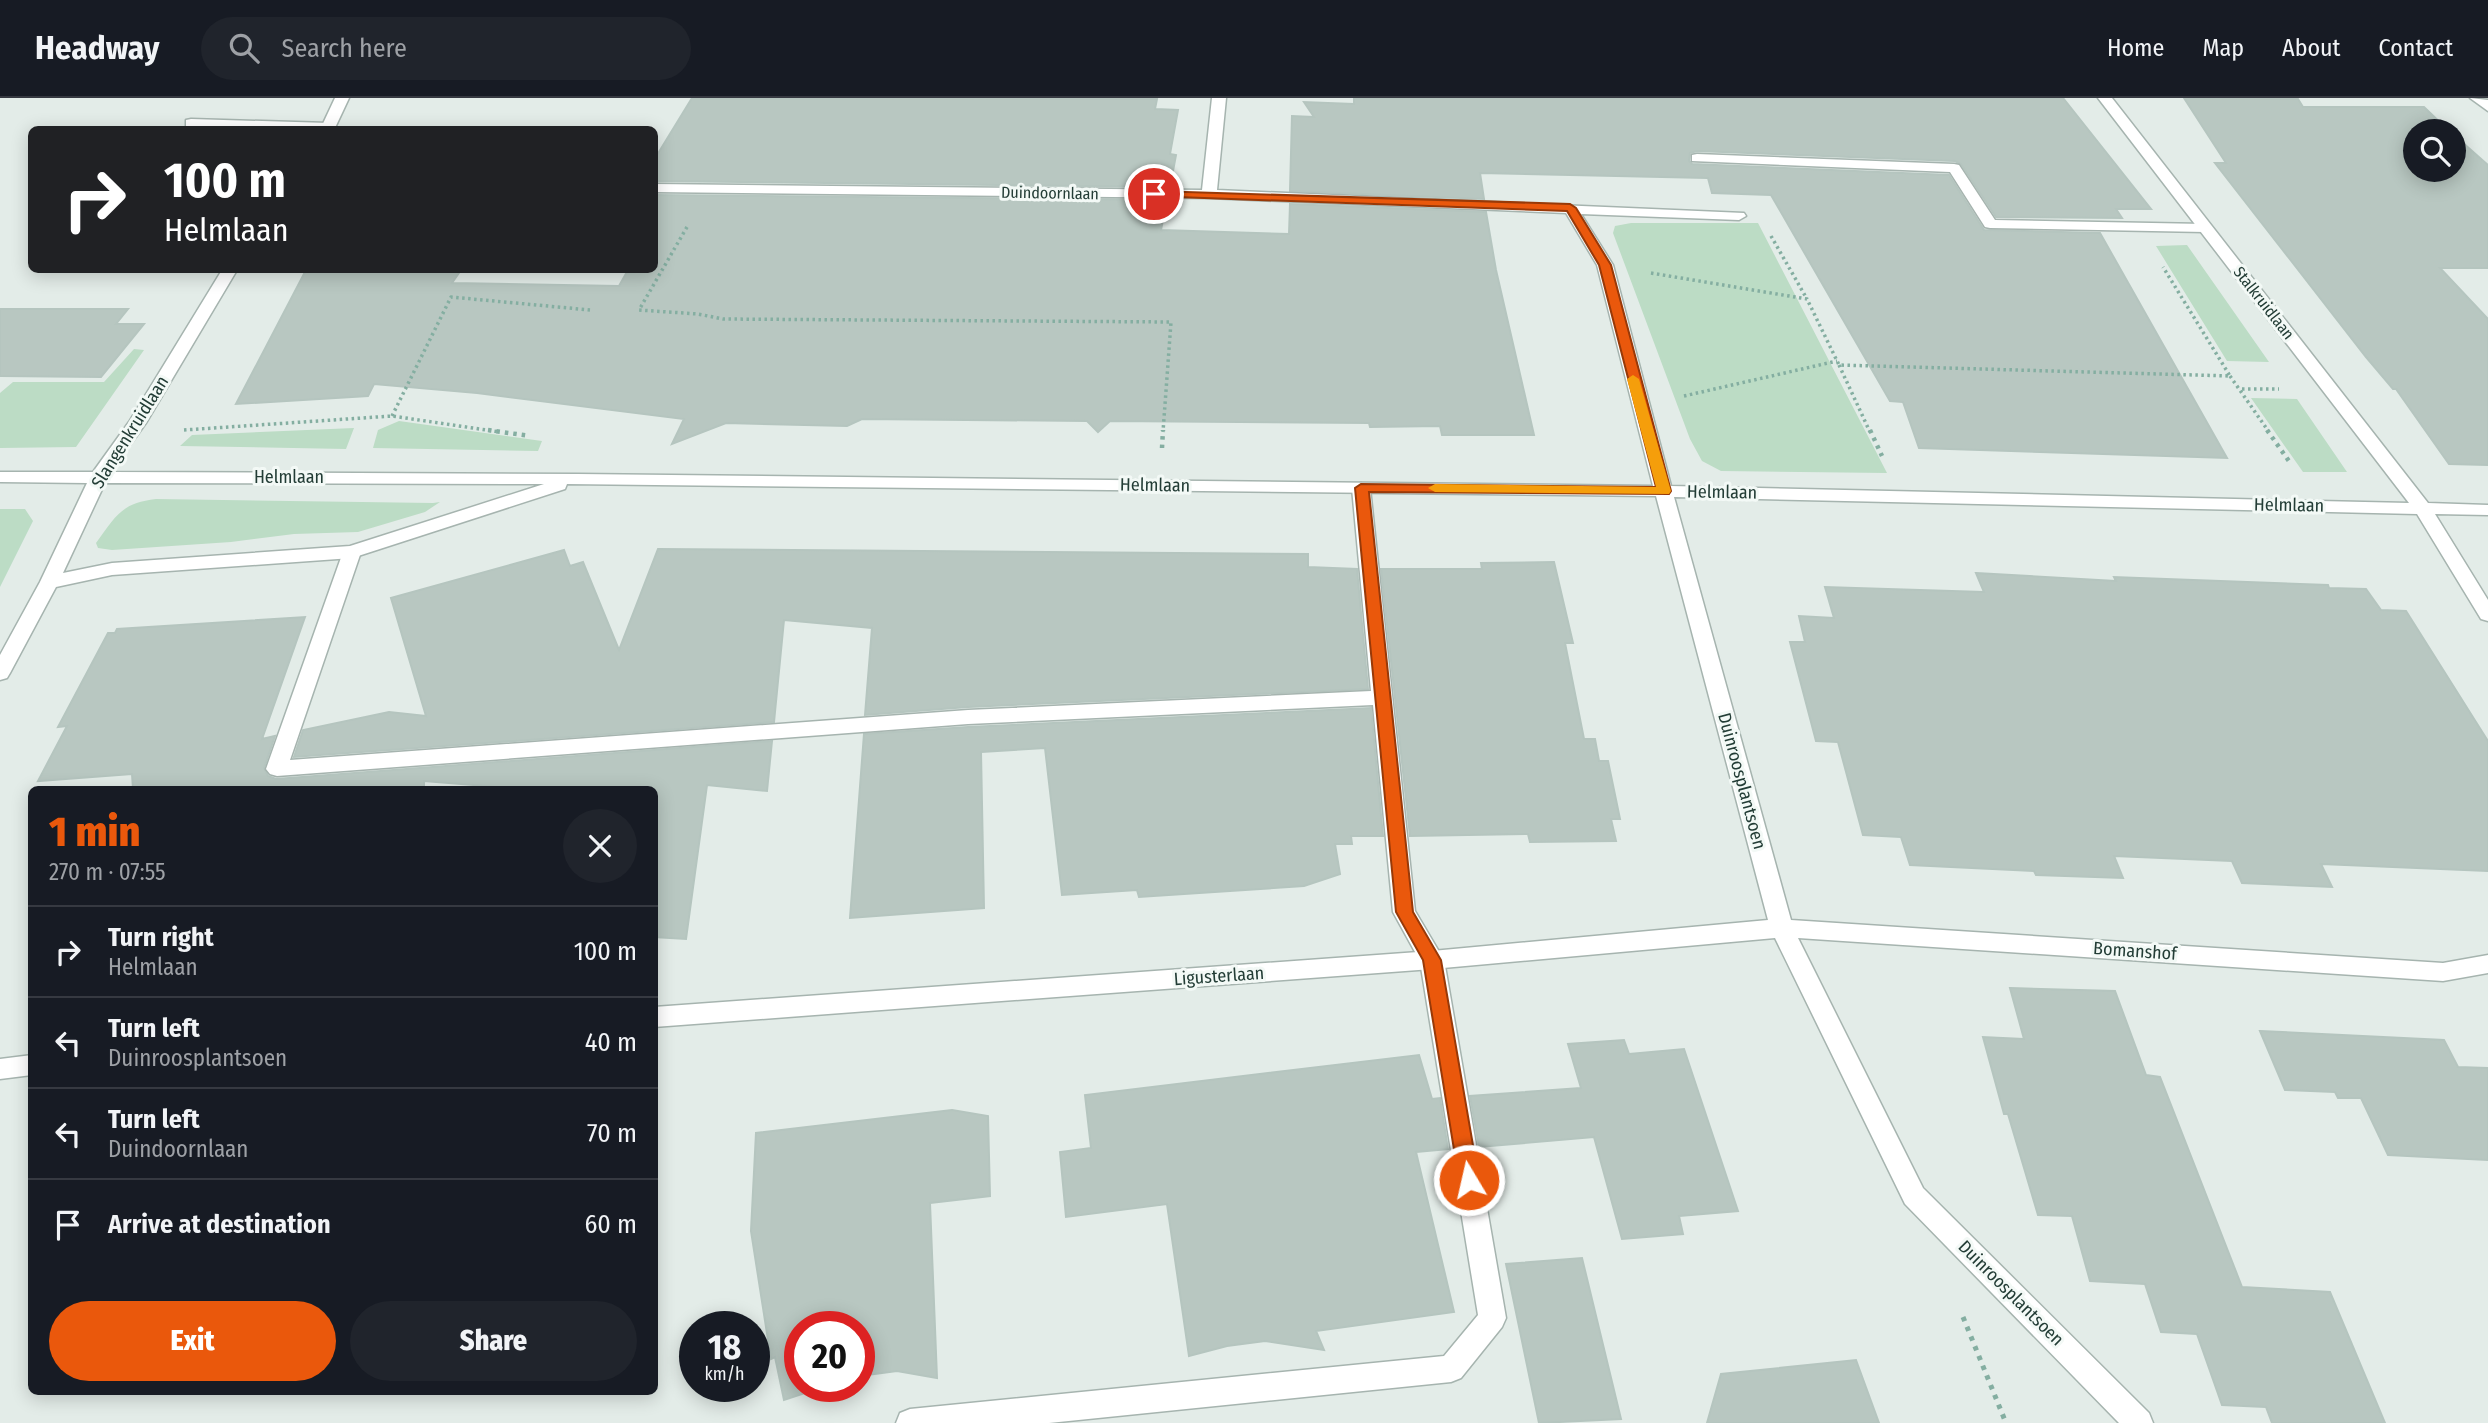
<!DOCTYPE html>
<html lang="en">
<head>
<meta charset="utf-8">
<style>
	:root { --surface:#171b24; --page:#20242c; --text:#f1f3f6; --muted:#9ea1a6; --line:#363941; --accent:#ea580c }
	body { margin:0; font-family:"Fira Sans Condensed",sans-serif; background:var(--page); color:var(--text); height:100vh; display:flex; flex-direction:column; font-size:26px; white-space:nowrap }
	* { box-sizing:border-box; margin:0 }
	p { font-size:23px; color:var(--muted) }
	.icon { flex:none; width:38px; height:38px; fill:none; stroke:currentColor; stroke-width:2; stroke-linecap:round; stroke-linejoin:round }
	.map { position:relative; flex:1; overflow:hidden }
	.side { position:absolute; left:28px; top:688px; width:630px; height:609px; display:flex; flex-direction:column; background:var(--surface); border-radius:10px; box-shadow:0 4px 18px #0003 }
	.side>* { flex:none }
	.guide { position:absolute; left:28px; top:28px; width:630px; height:147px; border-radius:10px; box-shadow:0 4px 18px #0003; background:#202124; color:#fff; overflow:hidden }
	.buttons { position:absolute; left:2403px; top:21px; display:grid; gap:14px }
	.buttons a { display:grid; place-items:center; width:63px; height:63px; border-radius:50%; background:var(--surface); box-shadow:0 4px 18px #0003; font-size:35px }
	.speed { position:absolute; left:679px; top:1213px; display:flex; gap:14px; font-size:35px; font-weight:700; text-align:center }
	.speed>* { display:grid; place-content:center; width:91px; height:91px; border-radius:50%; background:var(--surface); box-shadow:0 4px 18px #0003; line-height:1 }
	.speed small { font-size:18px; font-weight:400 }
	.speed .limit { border:10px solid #d22; background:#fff; color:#111 }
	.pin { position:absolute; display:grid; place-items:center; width:60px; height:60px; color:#fff; margin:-30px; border:4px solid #fff; border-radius:50%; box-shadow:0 2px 7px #0007 }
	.me { position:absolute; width:77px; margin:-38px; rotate:351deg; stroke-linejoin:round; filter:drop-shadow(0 0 5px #0008) }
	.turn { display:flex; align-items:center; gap:24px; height:147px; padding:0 21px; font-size:32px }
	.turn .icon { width:91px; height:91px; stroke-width:2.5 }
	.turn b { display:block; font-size:49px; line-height:60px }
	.round { display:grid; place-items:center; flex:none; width:74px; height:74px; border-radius:37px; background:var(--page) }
	.headline { display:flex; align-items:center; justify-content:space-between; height:119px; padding:0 21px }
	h1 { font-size:42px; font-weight:800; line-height:52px; color:var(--accent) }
	.action { display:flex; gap:14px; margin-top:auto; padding:14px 21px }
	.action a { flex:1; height:80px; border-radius:42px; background:var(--accent); color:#fff; font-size:28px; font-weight:800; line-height:80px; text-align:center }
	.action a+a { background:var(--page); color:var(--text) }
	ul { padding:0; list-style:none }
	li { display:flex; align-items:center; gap:21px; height:91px; padding:0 21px; border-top:2px solid var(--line) }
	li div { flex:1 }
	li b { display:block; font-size:26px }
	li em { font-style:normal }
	header { display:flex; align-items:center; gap:42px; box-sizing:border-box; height:98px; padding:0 35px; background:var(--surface); border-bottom:2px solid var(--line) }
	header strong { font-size:33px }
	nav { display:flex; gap:38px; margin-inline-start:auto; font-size:24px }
	.search { width:490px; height:63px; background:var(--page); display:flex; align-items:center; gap:18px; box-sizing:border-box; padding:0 24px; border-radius:38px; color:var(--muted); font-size:26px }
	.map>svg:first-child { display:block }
	.green { fill:#bcdcc5 }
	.building { fill:#b8c7c1; stroke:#b5c5bf; stroke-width:2 }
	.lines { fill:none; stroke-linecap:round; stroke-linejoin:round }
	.service-casing { stroke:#a6b4af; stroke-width:3 }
	.minor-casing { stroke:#a6b4af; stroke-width:3 }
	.path-far2 { stroke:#84aea1; stroke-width:3.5; stroke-dasharray:2.5 3.5; stroke-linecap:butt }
	.path-far1 { stroke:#84aea1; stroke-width:4.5; stroke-dasharray:3.5 5; stroke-linecap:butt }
	.path { stroke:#84aea1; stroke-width:5; stroke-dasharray:4.5 6; stroke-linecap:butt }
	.service { fill:#fff; fill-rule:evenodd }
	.minor { fill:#fff; fill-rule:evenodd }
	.route { fill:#ea580c; stroke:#983908; stroke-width:2 }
	.slow { fill:#f59e0b }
	.labels { text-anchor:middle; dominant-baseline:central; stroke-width:6; stroke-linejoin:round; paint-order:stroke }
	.far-street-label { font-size:16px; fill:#233d36; stroke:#f3f9f6 }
	.street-label { font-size:18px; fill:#233d36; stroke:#f3f9f6 }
</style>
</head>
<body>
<header>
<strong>Headway</strong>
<div class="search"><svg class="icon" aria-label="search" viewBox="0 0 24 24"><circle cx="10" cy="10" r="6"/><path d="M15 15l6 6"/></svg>Search here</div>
<nav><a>Home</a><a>Map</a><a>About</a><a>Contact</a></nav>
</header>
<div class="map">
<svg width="2488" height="1325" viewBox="0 0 2488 1325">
	<rect width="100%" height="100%" fill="#e3ece8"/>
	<path class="green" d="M1631,125H1758L1887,375L1721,373L1702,363L1690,341L1613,135L1615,128Z
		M2187,147L2269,264L2227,263L2156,148Z
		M134,251L144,252L76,349L0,350V295L13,284H104Z
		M2251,300L2297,301L2347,374H2303Z
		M399,323L542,343L538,353L373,350L378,332Z
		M354,330L346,351L180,348L192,337Z
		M156,401L433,405L440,404L425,414L358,434L294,436L231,444L112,452L98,450L96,445C116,418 121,405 156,401Z
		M0,411H25L33,423L0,489Z"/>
	<path class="building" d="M692,0L1157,1L1155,11L1178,12L1170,56L1176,57L1170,89L654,83V62Z
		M1354,0H2063L2151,111H2116L2122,120L1996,119L1961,66L1955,63L1697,53L1690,55L1689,63L1692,66L1949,77L1984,132L2100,135L2227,360L1919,350L1903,304L1890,303L1771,97L1712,95L1708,80L1480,75L1484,101L1290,93L1292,18L1314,19L1304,4L1354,6Z
		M2184,0L2298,1L2303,9H2424L2449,33H2415V72H2454V37L2488,67V170H2440L2488,221V367L2449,366L2396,291H2393L2366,259L2215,65H2226Z
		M654,97L1167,102L1161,132L1289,136L1290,106L1486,114L1496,172L1534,337H1442L1440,328L1370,329L1369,325L1110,323L1098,334L1087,323L862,321L847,328L726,325L672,346L684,321L477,295L374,286L368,298L236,306L306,172H461L452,185L619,188L628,172H654Z
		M0,211H128L116,226H144L101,279L0,278Z
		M658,451L1308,456V469L1357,471L1368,591L968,609L865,617L872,530L784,522L774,624L294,659L303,632L389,614L426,618L391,500L564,452L570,468L583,464L619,552Z
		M1554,464L1573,545H1565L1584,641H1595L1599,663H1608L1620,721H1611L1616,743L1530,744L1528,736L1410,738L1381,471H1482L1481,465Z
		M1976,475L2116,483L2114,479L2328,487L2329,490L2366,491L2381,512L2406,513L2488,643V773L2321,766L2332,789L2242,785L2232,763L2114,758L2123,780L2036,777L2034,773L1910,767L1901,739L1863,737L1838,644L1816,643L1790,544H1805L1799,518L1834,520L1825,489L1984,494Z
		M305,519L262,641L275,638L264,670L268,678L276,681L772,643L767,693L707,687L686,841L654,839V691H521L424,683V691H133L132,676L38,683L67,628L58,629L108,535H115L117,531Z
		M1371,610L1383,738H1351L1352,746H1335L1340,776L1304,788L1139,799L1137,792L1062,797L1045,650L981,654L984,810L850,820L864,636L968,629Z
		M2010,890L2115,893L2146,977L2160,979L2242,1189L2330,1194L2385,1325H2272L2266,1309L2222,1307L2197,1236L2161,1234L2145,1186L2090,1183L2072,1118L2038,1117L2008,1016H2004L1983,939L2024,941Z
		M2260,933L2444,942L2458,969L2488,970V1062L2388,1057L2361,1000H2338L2335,994L2285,992Z
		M1624,942L1629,956L1684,951L1738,1113L1679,1118L1683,1136L1622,1141L1594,1039L1479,1049L1470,998L1581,990L1568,946Z
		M1419,957L1432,1001L1440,1000L1448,1051L1416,1054L1454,1214L1316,1233L1324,1252L1265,1243L1227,1248L1189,1258L1167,1106L1066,1119L1060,1054L1091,1050L1085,997Z
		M952,1012L988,1018L990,1098L930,1105L937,1280L897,1273L859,1278V1228H800V1288H826L784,1302L775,1259L771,1261L751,1133L756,1035Z
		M1582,1160L1621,1321L1539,1325L1506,1166Z
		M1856,1262L1879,1325H1707L1721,1276Z"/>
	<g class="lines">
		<defs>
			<path id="service" d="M191,21L329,25L336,29L334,32L186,28V22Z
				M1697,56L1954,66L1959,67L1995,122L2205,126L2212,130L2205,134L1990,130L1985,129L1950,74L1692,63V57Z
				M1361,385L1370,390L1415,813L1444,862L1506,1220L1502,1229L1461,1280L1451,1284L1049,1325H896L900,1315L910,1311L1444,1258L1478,1217L1420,863L1393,814L1373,607L968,626L277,678L270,676L266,671L343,454L352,448L361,454L290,662L968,612L1371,593L1352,390Z"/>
			<path id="minor" d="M335,0H349L334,32H320Z
				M1212,0H1226L1217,92L1744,115L1746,118L1739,122L1581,116L1613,167L1671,388L2409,405L2098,0H2112L2428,405L2488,407V417L2435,416L2488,502V523L2481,521L2417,416L1674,399L1791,822L2443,865L2488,857V875L2443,883L1798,840L1923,1090L2149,1315L2153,1325H2119L1905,1106L1775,840L1432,871L654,929V909L1432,853L1768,822L1656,398L567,386L565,391L352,460L112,477L56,489L10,575L7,580L0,582V557L40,484L87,385L0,384V374H93L129,324L222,172H237L146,325L111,374L578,376L1653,388L1597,167L1566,115L1209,100L654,94V86L1202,92ZM105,385L544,386L350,448L112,465L63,475Z
				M2470,0L2488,2V13Z
				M32,957V977L0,981V961Z"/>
		</defs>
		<use href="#service" class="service-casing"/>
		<use href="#minor" class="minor-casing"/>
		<path class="path-far2" d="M687,129L639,212L698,216L723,221L1171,224L1163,334
			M1771,138L1807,201
			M1651,175L1807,201L1839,267L2230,278L2163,169
			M1839,267L1870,334
			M2230,278L2269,334
			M2242,291H2279
			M1684,298L1837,263
			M392,318L451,199L590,212
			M184,332L392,318L500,334"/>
		<path class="path-far1" d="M488,332L530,338
			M1870,332L1882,358
			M2267,332L2291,366
			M1162,350L1163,332"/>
		<path class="path" d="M1963,1219L2006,1325"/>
		<use href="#service" class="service"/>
		<use href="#minor" class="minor"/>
	</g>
	<path class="route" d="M1154,93L1570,106L1576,110L1611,167L1671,393L1669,396L1369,394L1413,814L1441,862L1479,1082L1476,1088L1469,1091L1462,1088L1459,1082L1423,862L1396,814L1355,390L1361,386L1656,389L1599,167L1567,113L1150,98L1148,96Z"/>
	<path class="slow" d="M1633,277L1639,281L1671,393L1669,396L1435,394L1428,390L1435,386L1656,389L1627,281Z"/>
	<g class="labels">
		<g class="far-street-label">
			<text transform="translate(1050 95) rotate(1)">Duindoornlaan</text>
			<text transform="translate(2264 205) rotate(52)">Stalkruidlaan</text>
		</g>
		<g class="street-label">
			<text transform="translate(130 334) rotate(-58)">Slangenkruidlaan</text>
			<text x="289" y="379">Helmlaan</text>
			<text transform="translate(1155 387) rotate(1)">Helmlaan</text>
			<text transform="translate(1722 394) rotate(1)">Helmlaan</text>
			<text transform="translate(2289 407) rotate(1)">Helmlaan</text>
			<text transform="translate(1742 683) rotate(75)">Duinroosplantsoen</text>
			<text transform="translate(2135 853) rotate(4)">Bomanshof</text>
			<text transform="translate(1219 878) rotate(-4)">Ligusterlaan</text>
			<text transform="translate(2011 1195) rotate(45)">Duinroosplantsoen</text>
		</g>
	</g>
</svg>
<div class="buttons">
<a><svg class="icon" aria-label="search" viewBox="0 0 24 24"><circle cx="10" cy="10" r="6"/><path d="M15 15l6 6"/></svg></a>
</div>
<div class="speed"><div>18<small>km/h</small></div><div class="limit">20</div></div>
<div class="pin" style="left:1154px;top:96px;background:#d93025"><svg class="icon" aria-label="arrive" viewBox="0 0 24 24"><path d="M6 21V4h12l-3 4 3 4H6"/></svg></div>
<svg class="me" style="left:1469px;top:1082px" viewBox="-20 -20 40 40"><circle r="17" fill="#ea580c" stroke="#fff" stroke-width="3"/><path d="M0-11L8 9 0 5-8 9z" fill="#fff"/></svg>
<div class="guide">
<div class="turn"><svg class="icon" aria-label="right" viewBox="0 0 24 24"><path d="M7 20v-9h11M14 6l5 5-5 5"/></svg><div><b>100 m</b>Helmlaan</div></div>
</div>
<section class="side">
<div class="headline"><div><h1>1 min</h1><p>270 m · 07:55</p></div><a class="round"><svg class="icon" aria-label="close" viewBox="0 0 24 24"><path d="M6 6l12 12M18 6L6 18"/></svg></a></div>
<ul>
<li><svg class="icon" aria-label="right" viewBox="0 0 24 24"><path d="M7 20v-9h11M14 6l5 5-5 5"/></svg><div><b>Turn right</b><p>Helmlaan</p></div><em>100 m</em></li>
<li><svg class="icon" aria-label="left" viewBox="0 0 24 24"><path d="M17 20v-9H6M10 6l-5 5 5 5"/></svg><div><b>Turn left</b><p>Duinroosplantsoen</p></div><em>40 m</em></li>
<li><svg class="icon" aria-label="left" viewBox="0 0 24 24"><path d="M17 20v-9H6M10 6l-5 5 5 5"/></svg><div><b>Turn left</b><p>Duindoornlaan</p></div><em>70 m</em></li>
<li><svg class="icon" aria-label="arrive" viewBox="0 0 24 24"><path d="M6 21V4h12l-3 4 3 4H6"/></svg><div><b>Arrive at destination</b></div><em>60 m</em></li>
</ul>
<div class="action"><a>Exit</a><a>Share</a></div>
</section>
</div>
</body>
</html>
